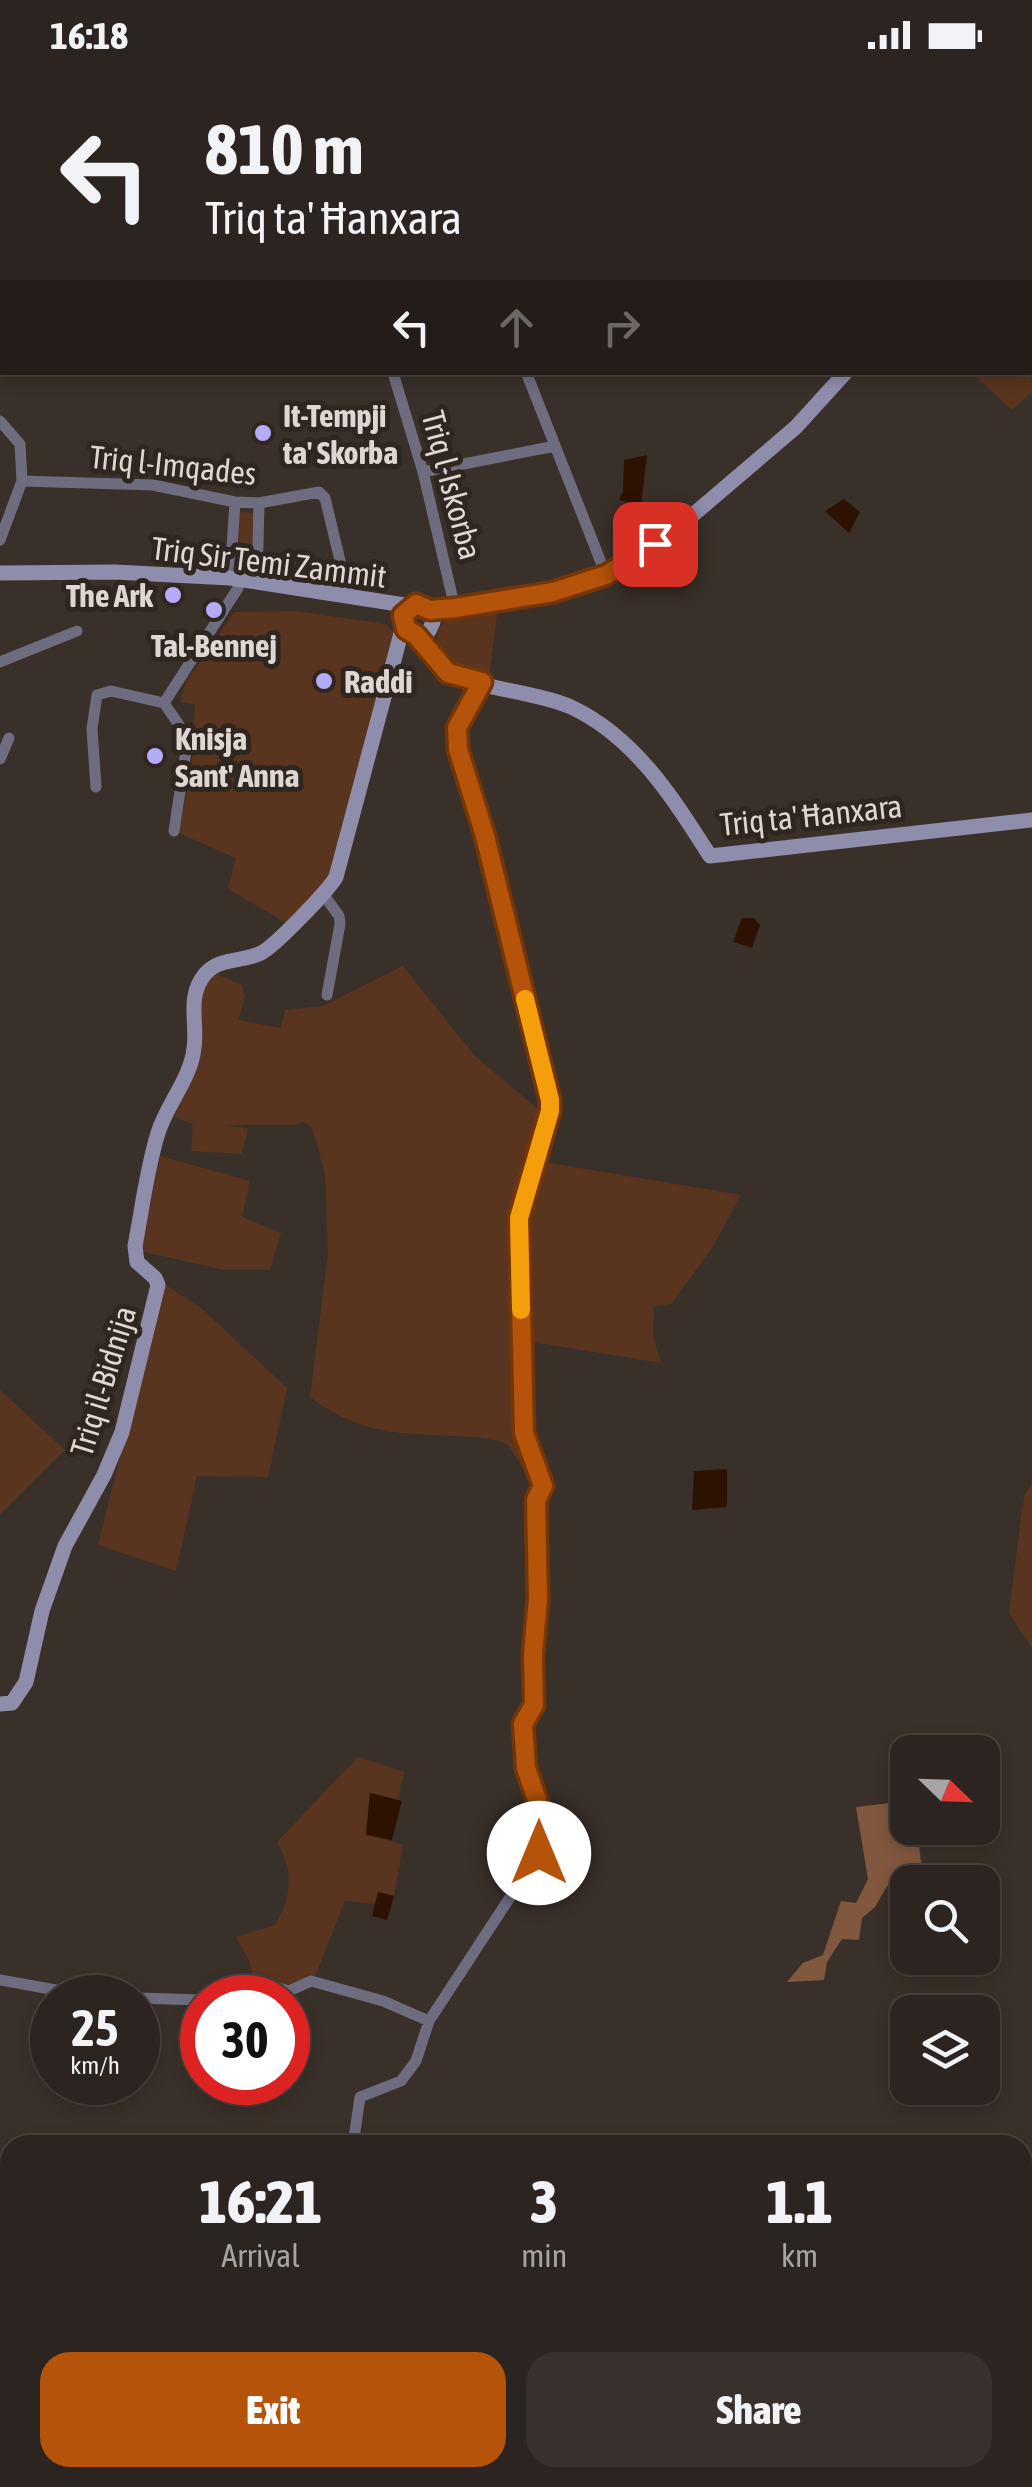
<!DOCTYPE html>
<html lang="en">
<head>
<meta charset="utf-8">
<style>
	:root { --surface:#2c2420; --page:#38302d; --text:#f1f3f6; --muted:#a6a4a5; --line:#48413e; --accent:#b45309 }
	body { margin:0; font-family:"Asap Condensed",sans-serif; background:var(--page); color:var(--text); height:100vh; display:flex; flex-direction:column; font-size:38px; white-space:nowrap }
	* { box-sizing:border-box; margin:0 }
	p { font-size:32px; color:var(--muted) }
	.icon { flex:none; width:55px; height:55px; fill:none; stroke:currentColor; stroke-width:2; stroke-linecap:round; stroke-linejoin:round }
	.map { position:relative; flex:1; overflow:hidden }
	.panel { position:absolute; left:0px; top:2065px; width:1032px; height:352px; display:flex; flex-direction:column; background:var(--surface); border-radius:30px 30px 0 0; box-shadow:0 5px 15px #0003,0 0 0 2px var(--line) }
	.panel>* { flex:none }
	.banner { position:absolute; left:0px; top:0px; width:1032px; height:305px; box-shadow:0 5px 15px #0003,0 0 0 2px var(--line); background:#2c2420; color:var(--text); overflow:hidden }
	.needle { width:65px; rotate:113deg }
	.controls { position:absolute; left:890px; top:1665px; display:grid; gap:20px }
	.controls a { display:grid; place-items:center; width:110px; height:110px; border-radius:20px; background:var(--surface); box-shadow:0 5px 15px #0003,0 0 0 2px var(--line); font-size:50px }
	.speed { position:absolute; left:30px; top:1905px; display:flex; gap:20px; font-size:50px; font-weight:700; text-align:center }
	.speed>* { display:grid; place-content:center; width:130px; height:130px; border-radius:50%; background:var(--surface); box-shadow:0 5px 15px #0003,0 0 0 2px var(--line); line-height:1 }
	.speed small { font-size:25px; font-weight:400 }
	.speed .limit { border:15px solid #d22; background:#fff; color:#111 }
	.pin { position:absolute; display:grid; place-items:center; width:85px; height:85px; color:#fff; margin:-42px; border-radius:20px; box-shadow:0 5px 15px #0006 }
	.me { position:absolute; width:110px; margin:-55px; rotate:0deg; stroke-linejoin:round; filter:drop-shadow(0 0 8px #0008) }
	.turn { display:flex; align-items:center; gap:35px; height:210px; padding:0 40px; font-size:45px }
	.turn .icon { width:130px; height:130px; stroke-width:2.5 }
	.turn b { display:block; font-size:70px; line-height:85px }
	.lanes { display:flex; align-items:center; height:95px; padding:0 40px; background:#0003; justify-content:center; gap:50px; direction:ltr }
	.lanes .off { opacity:.35 }
	.eta { display:flex; justify-content:space-evenly; align-items:center; height:170px; text-align:center }
	.eta b { font-size:60px; font-weight:800; line-height:70px }
	.cta { display:flex; gap:20px; margin-top:auto; padding:20px 40px }
	.cta a { flex:1; height:115px; border-radius:30px; background:var(--accent); color:#fff; font-size:40px; font-weight:800; line-height:115px; text-align:center }
	.cta a+a { background:var(--page); color:var(--text) }
	.status { display:flex; justify-content:space-between; align-items:center; height:70px; padding:0 50px; background:var(--surface); direction:ltr }
	.status svg { height:28px; fill:currentColor }
	.map>svg:first-child { display:block }
	.green { fill:#593520 }
	.forest { fill:#81573e }
	.water { fill:#2e1201 }
	.lines { fill:none; stroke-linecap:round; stroke-linejoin:round }
	.street { stroke:#6e6d80; stroke-width:11 }
	.secondary { stroke:#8f8dac; stroke-width:15 }
	.primary { stroke:#a8a6ce; stroke-width:18 }
	.route-casing { stroke:#753606; stroke-width:25 }
	.route { stroke:#b45309; stroke-width:18 }
	.slow { stroke:#f59e0b; stroke-width:18 }
	.poi-dot { fill:#b4acf9; stroke:#302620; stroke-width:4 }
	.labels { text-anchor:middle; dominant-baseline:central; stroke-width:10; stroke-linejoin:round; paint-order:stroke }
	.poi-label { font-size:32px; font-weight:bold; fill:#ddd6d2; stroke:#302620; text-anchor:start }
	.street-label { font-size:32px; fill:#ddd6d2; stroke:#302620 }
</style>
</head>
<body>
<div class="status"><b>16:18</b><svg viewBox="0 0 49 12"><path d="M0 12V9h3v3zM5 12V6h3v6zM10 12V3h3v9zM15 12V0h3v12zM26 1h20v11H26zM47 4h2v5h-2z"/></svg></div>
<div class="map">
<svg width="1032" height="2417" viewBox="0 0 1032 2417">
	<rect width="100%" height="100%" fill="#3a302a"/>
	<path class="green" d="M1030,107L1032,322L1012,340L972,303L1030,302Z
		M239,442L254,443L252,484H238Z
		M498,538L489,608L450,597C442,589 437,580 437,568C438,541 478,542 498,538Z
		M295,541L386,554L395,565L348,741L340,756L345,763L330,810L288,854L228,819L236,788L179,763L192,694L195,634L180,632L185,614L234,542Z
		M403,896L475,986L546,1046L516,1147L521,1365L536,1418L508,1375L498,1370C423,1359 375,1376 310,1327L328,1184L325,1103L312,1057L303,1052L297,1055H220L248,1058L242,1084L191,1081L193,1054L174,1047L190,1010L202,916L216,904L242,915L245,927L238,950L281,958L285,940L323,936Z
		M160,1086L250,1111L242,1147L281,1163L270,1200H224L140,1181Z
		M537,1091L741,1125L712,1178L671,1234L654,1236L653,1265L661,1293L527,1271L522,1150Z
		M164,1214L201,1238L287,1318L268,1407L197,1406L176,1501L98,1475Z
		M0,1320L65,1380L0,1445Z
		M1032,1413V1578L1009,1543L1024,1426Z
		M358,1687L404,1702L398,1729L370,1723L366,1764L403,1775L394,1826L378,1822L376,1834L345,1831L314,1909L294,1915L253,1913L250,1892L236,1867L275,1855C292,1828 294,1800 277,1772Z"/>
	<path class="forest" d="M907,1731L908,1758H917L923,1809L887,1816L875,1837L862,1848L859,1870L842,1869L827,1892L824,1910L787,1912L803,1893L823,1885L841,1831L856,1833L868,1809L856,1737Z"/>
	<path class="water" d="M647,385L641,435L619,430L623,421L624,390Z
		M844,429L860,442L849,463L825,441Z
		M742,848H754L760,855L752,878L733,872Z
		M727,1399V1437L692,1440L694,1401Z
		M370,1723L402,1731L392,1770L366,1765Z
		M378,1822L394,1826L387,1850L372,1846Z"/>
	<g class="lines">
		<path class="street" d="M253,0L257,2
			M532,0V2
			M114,2L115,0
			M301,2L302,1
			M321,2L323,0
			M0,254H2
			M526,302L606,505
			M394,306L423,402L455,538
			M0,351L20,374L22,411L0,470
			M423,402L555,376
			M22,411L153,415L235,432L259,433L319,422L325,428L349,528
			M230,508L235,432
			M257,513L259,433
			M0,592L77,561
			M0,689L9,668
			M96,717L92,659L97,625L111,621L164,633
			M174,761L188,668L164,633L238,518L240,510
			M324,825L339,846L340,854L327,925
			M0,1910L78,1924L132,1928
			M138,1928L202,1930
			M230,1928L255,1922L268,1915L289,1921L311,1911L383,1931L429,1951
			M353,2075L360,2027L401,2011L416,1991L429,1951L539,1783C541,1773 544,1765 544,1753C541,1720 519,1692 523,1657C524,1647 533,1640 534,1629C537,1563 538,1496 536,1430L543,1416L524,1363L519,1147L550,1041V1030L485,766L457,679V658L482,612
			M0,2208L10,2211
			M382,2417L388,2408"/>
		<path class="secondary" d="M1030,30L1032,29
			M0,503L115,502L230,508L411,536
			M430,540L433,552L429,561L417,565L406,559L403,545L408,538L416,534L430,540L455,538L553,523L606,505L674,461L796,357L846,302
			M417,565C425,577 434,592 446,601C467,617 539,622 571,637C635,667 673,728 710,786L1032,750
			M0,1634L12,1633L26,1612L42,1541L65,1476L104,1405L122,1362L158,1215L155,1208L137,1192L135,1176C142,1139 147,1098 158,1063C167,1034 191,1008 194,978C198,953 186,927 205,904C220,887 243,892 261,883C275,876 328,821 336,807L403,556
			M0,2110L10,2132
			M0,2275L10,2238
			M0,2362L9,2417"/>
		<path class="primary" d="M11,2L12,0
			M0,26L2,20"/>
	</g>
	<g class="lines">
		<defs>
			<path id="route" d="M539,1783L543,1770L544,1750L526,1698L523,1654L534,1635L533,1584L538,1529L536,1430L543,1416L524,1363L519,1148L550,1041V1030L485,766L458,679L457,658L482,612L448,603L416,565L406,559L403,545L416,534L430,540L455,538L553,522L606,505L655,474"/>
		</defs>
		<use href="#route" class="route-casing"/>
		<use href="#route" class="route"/>
		<path class="slow" d="M521,1240L519,1148L550,1041V1030L525,929"/>
	</g>
	<g class="poi-dot">
		<circle cx="263" cy="363" r="10"/>
		<circle cx="173" cy="525" r="10"/>
		<circle cx="214" cy="540" r="10"/>
		<circle cx="324" cy="611" r="10"/>
		<circle cx="155" cy="686" r="10"/>
	</g>
	<g class="labels">
		<g class="poi-label">
			<text x="283" y="345">It-Tempji<tspan x="283" dy="37">ta' Skorba</tspan></text>
			<text x="153" y="525" text-anchor="end">The Ark</text>
			<text x="214" y="575" text-anchor="middle">Tal-Bennej</text>
			<text x="344" y="611">Raddi</text>
			<text x="175" y="668">Knisja<tspan x="175" dy="37">Sant' Anna</tspan></text>
		</g>
		<g class="street-label">
			<text transform="translate(173 395) rotate(6)">Triq l-Imqades</text>
			<text transform="translate(452 415) rotate(75)">Triq l-Iskorba</text>
			<text transform="translate(269 492) rotate(7)">Triq Sir Temi Zammit</text>
			<text transform="translate(811 745) rotate(-6)">Triq ta' Ħanxara</text>
			<text transform="translate(103 1311) rotate(-73)">Triq il-Bidnija</text>
		</g>
	</g>
</svg>
<div class="controls">
<a><svg class="needle" viewBox="-14 -14 28 28"><path d="M0-13l5 13h-10z" fill="#e53935"/><path d="M0 13l5-13h-10z" fill="#a6a4a5"/></svg></a>
<a><svg class="icon" aria-label="search" viewBox="0 0 24 24"><circle cx="10" cy="10" r="6"/><path d="M15 15l6 6"/></svg></a>
<a><svg class="icon" aria-label="layers" viewBox="0 0 24 24"><path d="M12 4l9 5-9 5-9-5zM3 14l9 5 9-5"/></svg></a>
</div>
<div class="speed"><div>25<small>km/h</small></div><div class="limit">30</div></div>
<div class="pin" style="left:655px;top:474px;background:#d93025"><svg class="icon" aria-label="arrive" viewBox="0 0 24 24"><path d="M6 21V4h12l-3 4 3 4H6"/></svg></div>
<svg class="me" style="left:539px;top:1783px" viewBox="-20 -20 40 40"><circle r="19" fill="#fff"/><path d="M0-13L10 11 0 6-10 11z" fill="#b45309"/></svg>
<div class="banner">
<div class="turn"><svg class="icon" aria-label="left" viewBox="0 0 24 24"><path d="M17 20v-9H6M10 6l-5 5 5 5"/></svg><div><b>810 m</b>Triq ta' Ħanxara</div></div>
<div class="lanes"><svg class="icon" aria-label="left" viewBox="0 0 24 24"><path d="M17 20v-9H6M10 6l-5 5 5 5"/></svg><svg class="icon off" aria-label="ahead" viewBox="0 0 24 24"><path d="M12 20V5M6 11l6-6 6 6"/></svg><svg class="icon off" aria-label="right" viewBox="0 0 24 24"><path d="M7 20v-9h11M14 6l5 5-5 5"/></svg></div>
</div>
<section class="panel">
<div class="eta">
<div><b>16:21</b><p>Arrival</p></div>
<div><b>3</b><p>min</p></div>
<div><b>1.1</b><p>km</p></div>
</div>
<div class="cta"><a>Exit</a><a>Share</a></div>
</section>
</div>
</body>
</html>
